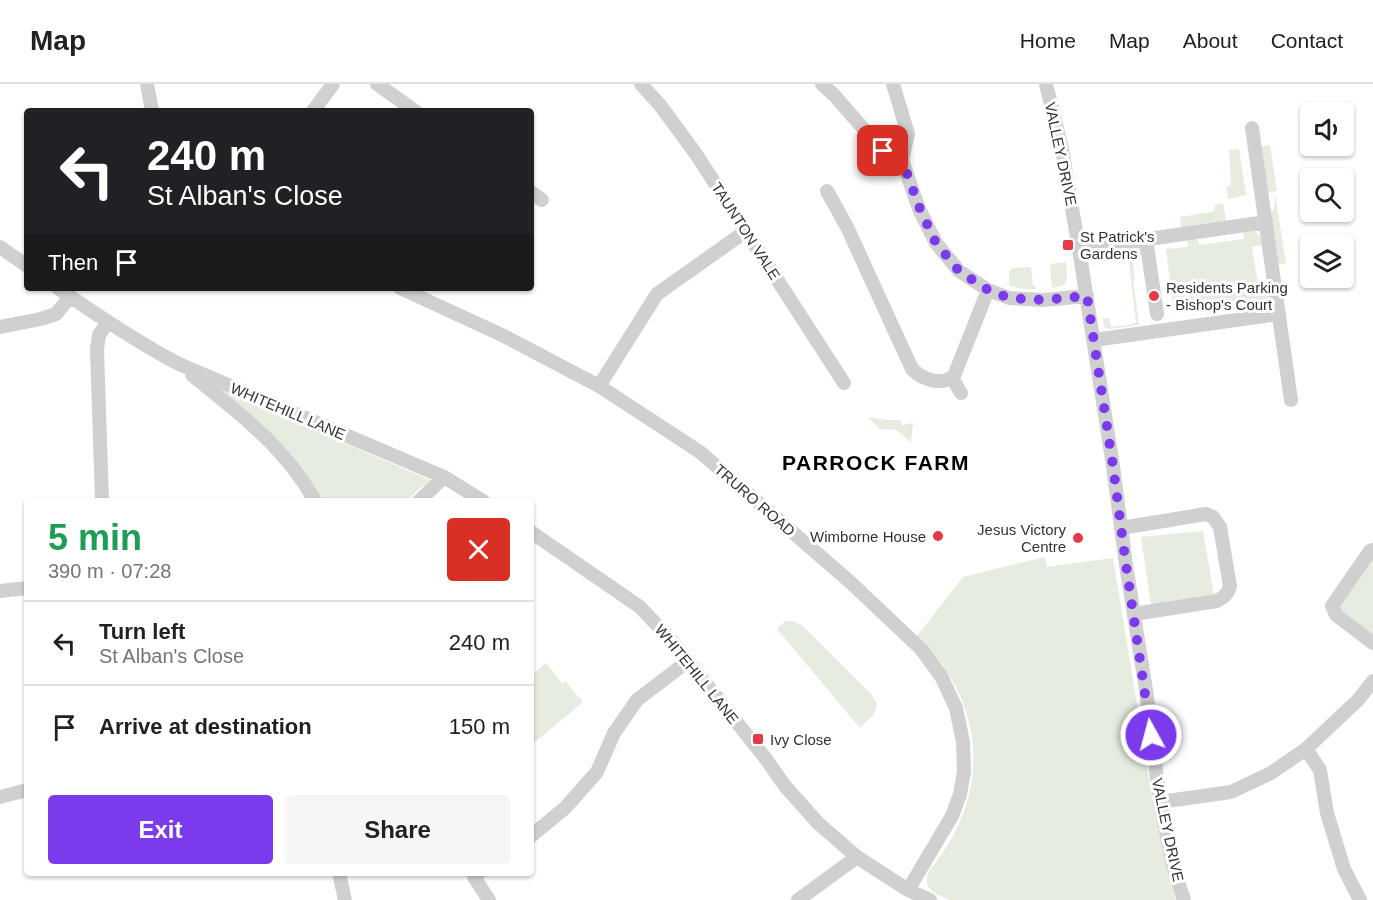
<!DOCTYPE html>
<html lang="en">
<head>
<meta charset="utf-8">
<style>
	:root { --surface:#fff; --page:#f6f6f6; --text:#202124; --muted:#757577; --line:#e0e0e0; --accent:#7c3aed }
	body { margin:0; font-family:Helvetica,sans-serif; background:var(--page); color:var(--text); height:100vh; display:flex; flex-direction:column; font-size:22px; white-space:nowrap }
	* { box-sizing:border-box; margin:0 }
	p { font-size:20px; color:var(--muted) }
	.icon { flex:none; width:33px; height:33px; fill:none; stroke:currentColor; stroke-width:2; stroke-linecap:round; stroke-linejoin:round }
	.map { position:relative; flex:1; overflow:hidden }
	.sheet { position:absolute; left:24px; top:414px; width:510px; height:378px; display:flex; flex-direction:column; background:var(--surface); border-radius:6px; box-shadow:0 2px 4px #0004 }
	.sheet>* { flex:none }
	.hud { position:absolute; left:24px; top:24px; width:510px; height:183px; border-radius:6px; box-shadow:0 2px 4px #0004; background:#202124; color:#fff; overflow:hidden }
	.tools { position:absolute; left:1300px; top:18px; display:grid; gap:12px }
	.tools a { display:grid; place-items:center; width:54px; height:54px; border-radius:6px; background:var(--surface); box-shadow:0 2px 4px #0004; font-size:30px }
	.pin { position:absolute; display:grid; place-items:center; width:51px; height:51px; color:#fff; margin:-26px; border-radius:12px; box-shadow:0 3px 9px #0006 }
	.me { position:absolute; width:66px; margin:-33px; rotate:353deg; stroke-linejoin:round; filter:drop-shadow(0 0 4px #0008) }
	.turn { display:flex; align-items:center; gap:21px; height:126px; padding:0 24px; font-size:27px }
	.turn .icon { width:78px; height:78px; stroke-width:2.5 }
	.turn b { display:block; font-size:42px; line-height:51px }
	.then { display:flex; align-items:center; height:57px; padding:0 24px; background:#0003; gap:12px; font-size:22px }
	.round { display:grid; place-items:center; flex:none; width:63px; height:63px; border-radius:6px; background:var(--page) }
	.overview { display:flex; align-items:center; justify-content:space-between; height:102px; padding:0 24px }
	h1 { font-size:36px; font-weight:600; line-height:45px; color:#1e9e55 }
	.button { display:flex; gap:12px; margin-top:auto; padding:12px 24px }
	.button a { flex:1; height:69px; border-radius:6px; background:var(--accent); color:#fff; font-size:24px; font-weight:600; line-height:69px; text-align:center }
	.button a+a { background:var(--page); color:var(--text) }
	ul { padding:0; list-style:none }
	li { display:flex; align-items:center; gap:18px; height:84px; padding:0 24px; border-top:2px solid var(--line) }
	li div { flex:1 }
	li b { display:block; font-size:22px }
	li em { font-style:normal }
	header { display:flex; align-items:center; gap:36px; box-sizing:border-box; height:84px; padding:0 30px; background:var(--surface); border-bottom:2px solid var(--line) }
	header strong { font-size:28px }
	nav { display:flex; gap:33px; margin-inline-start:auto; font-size:21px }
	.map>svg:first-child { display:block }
	.green { fill:#e6ecdf }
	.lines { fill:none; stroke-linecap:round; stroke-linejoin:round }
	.minor { stroke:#d0d0d0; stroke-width:14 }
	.route { stroke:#7c3aed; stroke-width:10; stroke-dasharray:0 18 }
	.poi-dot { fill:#e63946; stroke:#fff; stroke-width:2 }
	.labels { text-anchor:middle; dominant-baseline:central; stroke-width:6; stroke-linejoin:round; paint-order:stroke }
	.street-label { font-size:15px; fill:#333; stroke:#fff }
	.poi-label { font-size:15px; fill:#333; stroke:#fff; text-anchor:start }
	.district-label { font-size:21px; font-weight:bold; letter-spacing:1.5px; fill:#000; stroke:#fff }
</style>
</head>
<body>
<header>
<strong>Map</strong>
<nav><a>Home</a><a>Map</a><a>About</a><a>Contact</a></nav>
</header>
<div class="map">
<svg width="1373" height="816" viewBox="0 0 1373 816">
	<rect width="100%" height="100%" fill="#fff"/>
	<path class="green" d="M1270,61L1277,107L1269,108L1267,107L1257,63Z
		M1239,65L1246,111L1228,115L1226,103L1231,101L1229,66Z
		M1275,110L1286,179L1279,181L1277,179L1271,128L1274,125Z
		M1223,119L1226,137L1181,143L1180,133L1211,128L1215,126V121Z
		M1243,146H1254L1260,152L1262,161L1252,163L1260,212L1270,211L1271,224L1268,227L1256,229L1254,218L1174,229L1166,165L1188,163L1187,154L1197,152L1199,161L1244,155Z
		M1127,162H1140L1142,171L1132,173L1135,195H1133L1139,241L1110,245L1105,244L1102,235L1109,234L1111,243L1133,240L1136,238Z
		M1066,178C1067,193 1071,202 1052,204L1050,180Z
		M1031,183L1033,202H1036V205H1024L1009,202V187L1013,184Z
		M227,308L430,396V401L422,402L406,417H322L318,409L284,363L264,342L224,310Z
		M868,333L887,336H900L902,341L913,339L911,358L896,346L880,345Z
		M1203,447L1214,511L1151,521L1141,453Z
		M1373,472V557L1338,524Z
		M1045,473L1047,483L1113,474L1151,706L1166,783L1176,816H950C937,810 921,806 929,787C992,712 988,620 917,552L963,493Z
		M785,537H793L803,542L871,610L877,620L874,630L860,644L777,545Z
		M546,579L562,599L565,597L583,618L534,659L531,656V592Z"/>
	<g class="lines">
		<path class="minor" d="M147,0L152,27
			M377,0L415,27
			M641,0L660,21L696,70L844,299
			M822,0L834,11L883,67L902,76L919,125L936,159L959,187L988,206L1009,214L1043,216L1087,212
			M893,0L908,50L902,76
			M1046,0L1062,65L1079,165L1113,382L1126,481L1146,606L1160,718L1173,782L1184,816
			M313,27L333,0
			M1252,44L1291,316
			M827,107L847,143L912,285C923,296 941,302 954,292L988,206
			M531,108L542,116
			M1146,155L1157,230
			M0,163L27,182
			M1079,165L1266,138
			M58,204C98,232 138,259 181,281L444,393L483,417
			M400,204L502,251L599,302L700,368L849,497L921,565L941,592L956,624L963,658L964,688L960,710L952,732L908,806
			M0,243L41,235L56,230L70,213
			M1094,256L1279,230
			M192,291C240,330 284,362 315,417
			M952,294L961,309
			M599,302L657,210L746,147
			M102,417L97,265L99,251L108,238
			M419,417L444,393
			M1121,444L1206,430L1213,433L1220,443L1230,502C1228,510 1224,513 1217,517L1134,530
			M531,448L640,523L671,556L766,675L785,702L818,739L857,773L908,806L930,816
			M1373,466L1370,467L1332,522L1336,531L1373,559
			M0,507L27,504
			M1306,665L1320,686L1327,729L1344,785L1360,816
			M0,713L27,706
			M1160,718L1231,708L1271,689L1306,665L1358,616L1373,597
			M531,752L565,724L597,688L614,649L637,616L688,577
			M339,789L345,816
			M479,789L474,793L489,816
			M798,816L857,773"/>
	</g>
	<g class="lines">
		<path class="route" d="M883,67L902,76L920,125L936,159L959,187L988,206L1009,214L1043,216L1087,212L1113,382L1126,481L1151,651"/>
	</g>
	<g class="poi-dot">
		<rect x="1062" y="155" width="12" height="12" rx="3"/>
		<circle cx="1154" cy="212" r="6"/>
		<circle cx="938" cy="452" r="6"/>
		<circle cx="1078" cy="454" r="6"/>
		<rect x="752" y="649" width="12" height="12" rx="3"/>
	</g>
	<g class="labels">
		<g class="street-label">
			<text transform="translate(1061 70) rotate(78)">VALLEY DRIVE</text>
			<text transform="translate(746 147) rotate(57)">TAUNTON VALE</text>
			<text transform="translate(288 327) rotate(23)">WHITEHILL LANE</text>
			<text transform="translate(755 416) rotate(41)">TRURO ROAD</text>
			<text transform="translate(697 590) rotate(51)">WHITEHILL LANE</text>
			<text transform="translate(1168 746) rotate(78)">VALLEY DRIVE</text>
		</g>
		<g class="poi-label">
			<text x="1080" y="152">St Patrick's<tspan x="1080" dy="17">Gardens</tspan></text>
			<text x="1166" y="203">Residents Parking<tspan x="1166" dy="17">- Bishop's Court</tspan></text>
			<text x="1066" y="445" text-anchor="end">Jesus Victory<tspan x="1066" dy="17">Centre</tspan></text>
			<text x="926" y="452" text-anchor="end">Wimborne House</text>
			<text x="770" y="655">Ivy Close</text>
		</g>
		<g class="district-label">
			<text x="876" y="378">PARROCK FARM</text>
		</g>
	</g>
</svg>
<div class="tools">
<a><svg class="icon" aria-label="sound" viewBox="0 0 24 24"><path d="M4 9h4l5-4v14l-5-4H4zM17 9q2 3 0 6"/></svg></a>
<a><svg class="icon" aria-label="search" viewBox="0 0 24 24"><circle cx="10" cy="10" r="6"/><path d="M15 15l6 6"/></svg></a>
<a><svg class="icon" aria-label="layers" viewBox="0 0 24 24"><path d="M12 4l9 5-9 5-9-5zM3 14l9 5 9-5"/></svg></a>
</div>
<div class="pin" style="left:883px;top:67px;background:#d93025"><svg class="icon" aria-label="arrive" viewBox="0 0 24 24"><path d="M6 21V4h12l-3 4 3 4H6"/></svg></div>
<svg class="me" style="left:1151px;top:651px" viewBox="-20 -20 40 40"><circle r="17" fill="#7c3aed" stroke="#fff" stroke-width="3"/><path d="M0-11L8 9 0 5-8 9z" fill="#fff"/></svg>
<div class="hud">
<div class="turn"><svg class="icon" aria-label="left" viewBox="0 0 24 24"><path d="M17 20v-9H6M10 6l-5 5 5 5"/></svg><div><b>240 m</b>St Alban's Close</div></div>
<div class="then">Then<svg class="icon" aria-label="arrive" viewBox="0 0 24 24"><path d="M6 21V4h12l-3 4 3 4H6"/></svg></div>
</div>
<section class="sheet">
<div class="overview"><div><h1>5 min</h1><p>390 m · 07:28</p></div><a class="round" style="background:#d93025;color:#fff"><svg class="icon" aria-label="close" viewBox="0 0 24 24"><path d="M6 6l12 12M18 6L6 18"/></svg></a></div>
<ul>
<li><svg class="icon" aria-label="left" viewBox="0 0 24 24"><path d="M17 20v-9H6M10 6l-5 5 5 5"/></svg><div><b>Turn left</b><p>St Alban's Close</p></div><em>240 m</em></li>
<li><svg class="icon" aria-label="arrive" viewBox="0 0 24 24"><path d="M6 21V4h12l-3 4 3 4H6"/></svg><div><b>Arrive at destination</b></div><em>150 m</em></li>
</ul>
<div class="button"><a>Exit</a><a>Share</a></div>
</section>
</div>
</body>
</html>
